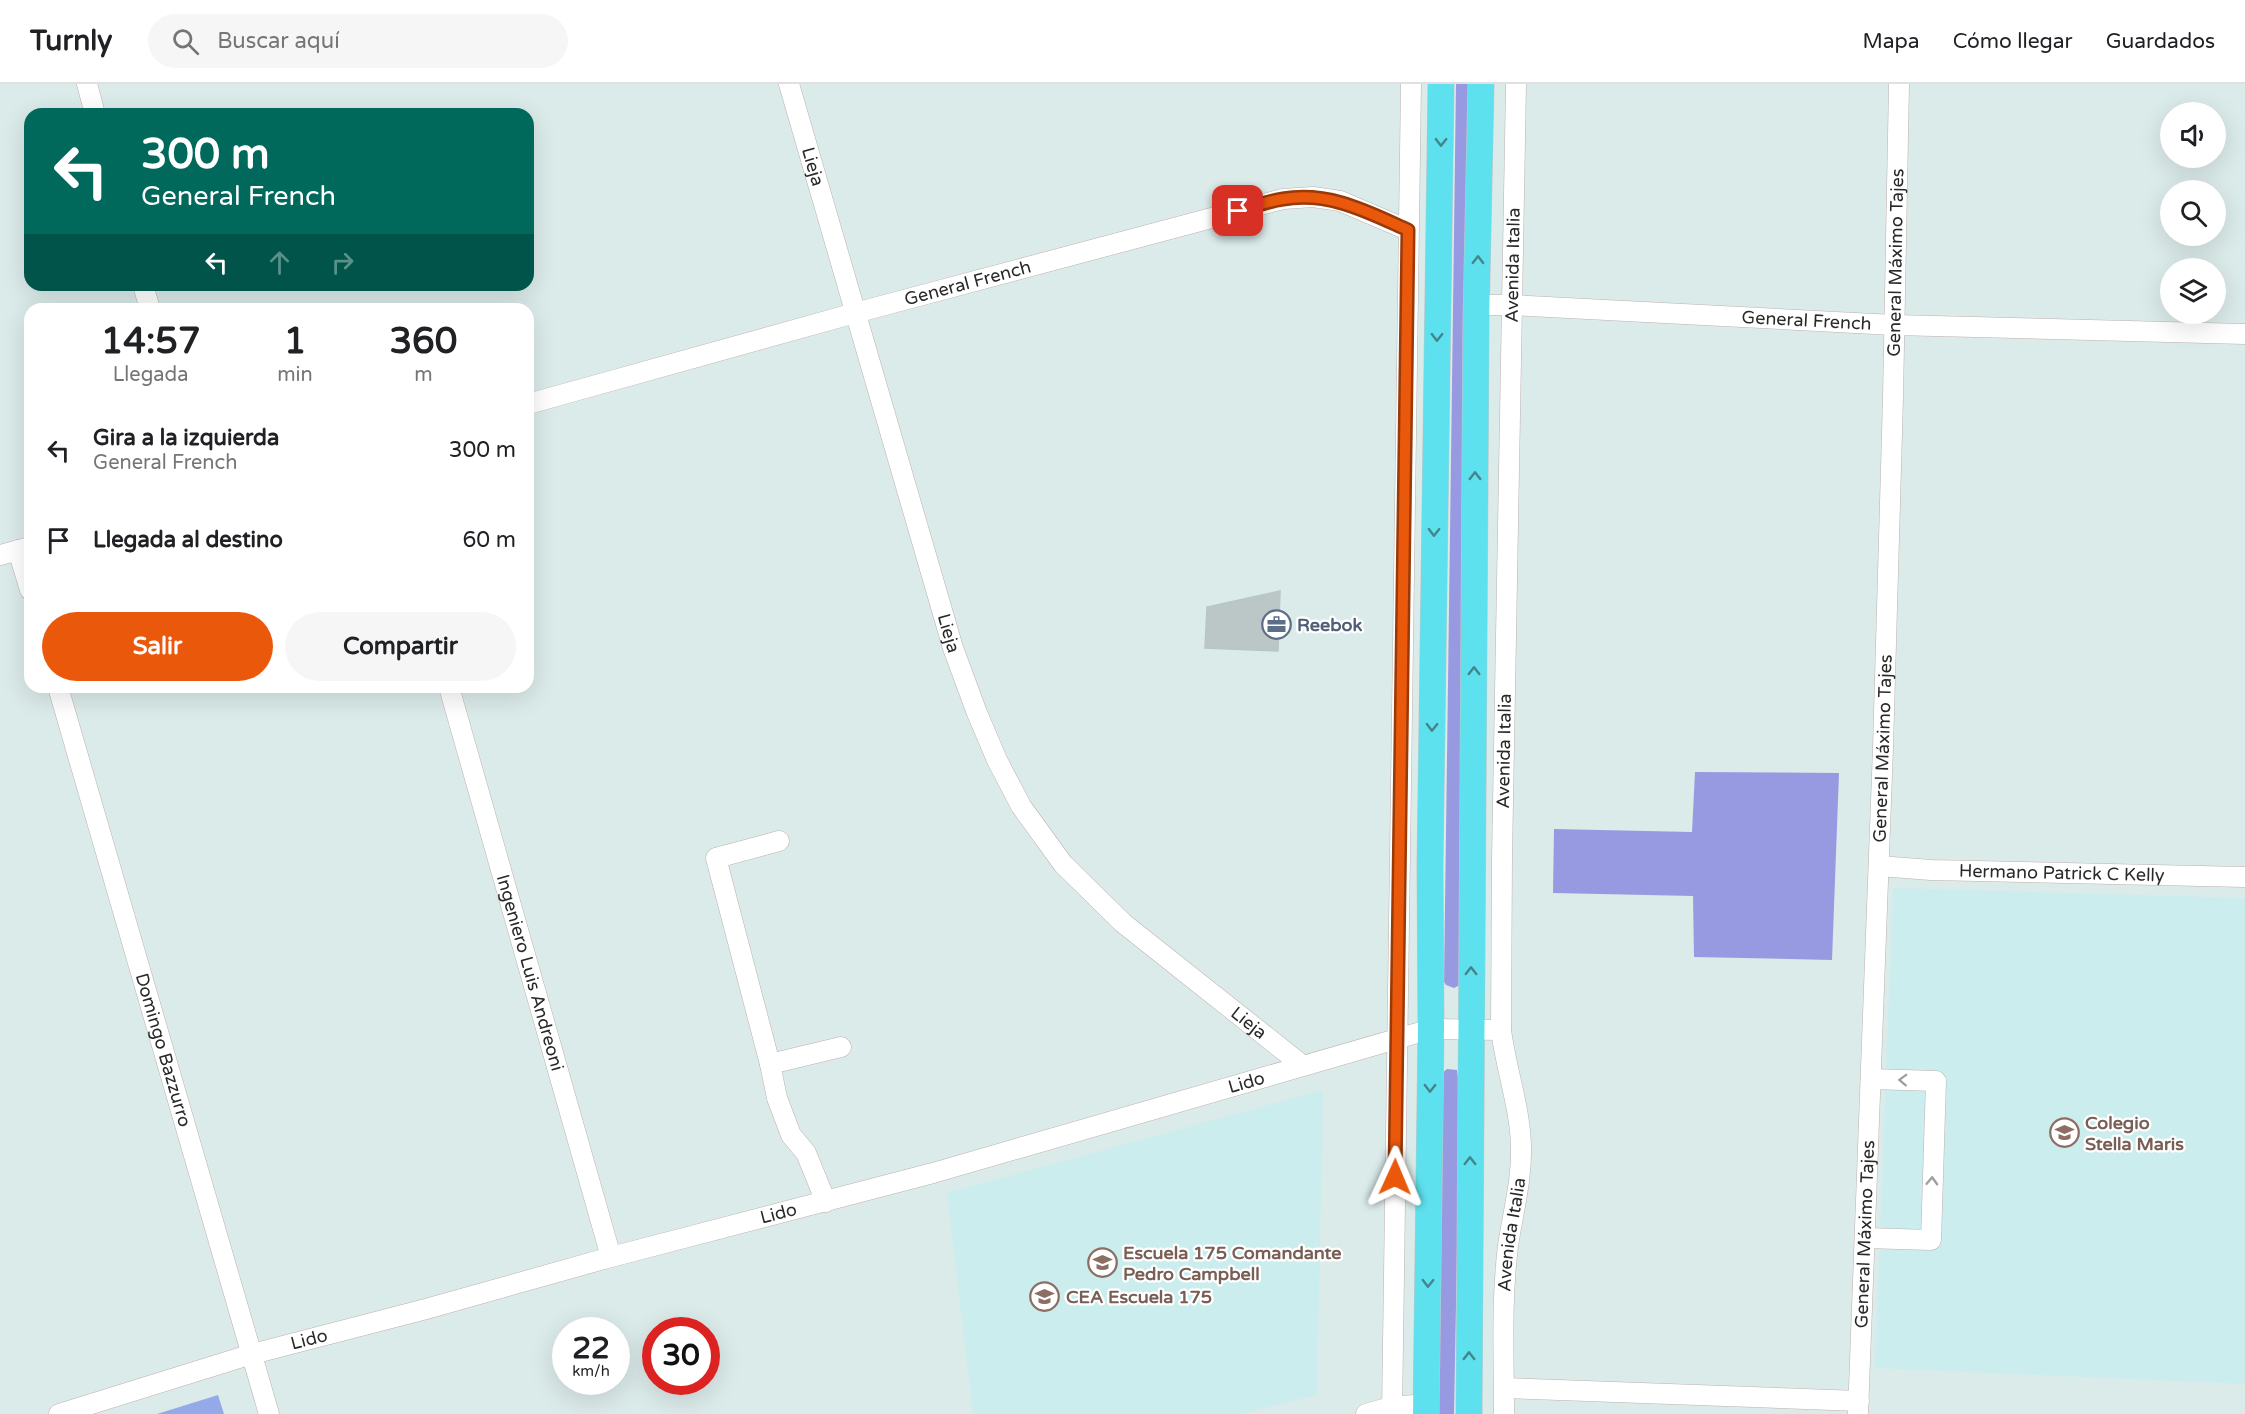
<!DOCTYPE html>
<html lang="es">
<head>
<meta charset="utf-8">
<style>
	:root { --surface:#fff; --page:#f6f6f6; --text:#202124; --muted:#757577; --line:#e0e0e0; --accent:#ea580c }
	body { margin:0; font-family:"Varela Round",sans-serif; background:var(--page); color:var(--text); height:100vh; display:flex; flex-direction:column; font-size:22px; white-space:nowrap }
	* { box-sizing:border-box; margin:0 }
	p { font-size:20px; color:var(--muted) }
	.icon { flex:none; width:33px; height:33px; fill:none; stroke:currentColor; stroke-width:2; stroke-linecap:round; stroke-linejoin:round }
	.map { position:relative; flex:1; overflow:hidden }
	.sheet { position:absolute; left:24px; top:219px; width:510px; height:390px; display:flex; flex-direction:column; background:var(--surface); border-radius:18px; box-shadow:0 6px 24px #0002 }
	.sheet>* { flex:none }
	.guide { position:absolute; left:24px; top:24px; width:510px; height:183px; border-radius:18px; box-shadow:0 6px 24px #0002; background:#00695c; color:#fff; overflow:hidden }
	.buttons { position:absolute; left:2160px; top:18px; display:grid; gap:12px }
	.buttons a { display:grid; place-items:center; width:66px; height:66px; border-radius:50%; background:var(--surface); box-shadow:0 6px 24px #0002; font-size:30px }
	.speed { position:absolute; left:552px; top:1233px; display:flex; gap:12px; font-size:30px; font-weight:700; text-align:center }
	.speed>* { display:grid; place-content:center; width:78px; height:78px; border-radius:50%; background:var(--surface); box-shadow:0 6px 24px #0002; line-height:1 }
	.speed small { font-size:15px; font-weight:400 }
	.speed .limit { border:9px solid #d22; background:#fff; color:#111 }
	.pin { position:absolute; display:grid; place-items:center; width:51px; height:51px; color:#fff; margin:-26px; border-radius:12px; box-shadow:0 3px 9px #0006 }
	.me { position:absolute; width:66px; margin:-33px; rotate:1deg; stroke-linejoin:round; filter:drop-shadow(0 0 4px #0008) }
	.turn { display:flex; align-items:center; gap:21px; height:126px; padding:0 18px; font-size:27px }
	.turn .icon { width:78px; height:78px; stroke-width:2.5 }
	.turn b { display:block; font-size:42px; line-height:51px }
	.lanes { display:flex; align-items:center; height:57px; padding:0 18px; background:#0003; justify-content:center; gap:30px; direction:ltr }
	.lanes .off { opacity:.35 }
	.eta { display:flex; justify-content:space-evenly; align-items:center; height:102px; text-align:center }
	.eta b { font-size:36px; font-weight:800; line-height:42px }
	.action { display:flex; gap:12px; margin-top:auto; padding:12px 18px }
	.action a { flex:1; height:69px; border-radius:36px; background:var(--accent); color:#fff; font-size:24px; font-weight:800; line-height:69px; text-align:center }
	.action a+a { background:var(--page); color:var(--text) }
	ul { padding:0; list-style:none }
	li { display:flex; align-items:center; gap:18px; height:90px; padding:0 18px }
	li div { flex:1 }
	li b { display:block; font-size:22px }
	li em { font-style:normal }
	header { display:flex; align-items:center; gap:36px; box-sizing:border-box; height:84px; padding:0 30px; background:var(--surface); border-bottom:2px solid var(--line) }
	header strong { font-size:28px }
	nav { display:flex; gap:33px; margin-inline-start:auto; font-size:21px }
	.search { width:420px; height:54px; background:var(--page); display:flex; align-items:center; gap:15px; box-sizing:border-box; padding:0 21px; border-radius:33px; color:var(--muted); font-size:22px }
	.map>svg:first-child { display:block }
	.education { fill:#cbeded }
	.green { fill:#989ae1 }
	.pitch { fill:#94aae8 }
	.building { fill:#bbc7c6; stroke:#b5c7c6; stroke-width:1.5 }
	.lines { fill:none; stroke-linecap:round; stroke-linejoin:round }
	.minor-casing { stroke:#bdb1af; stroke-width:21 }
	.major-casing { stroke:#c7c7c7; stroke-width:27 }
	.minor { stroke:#fff; stroke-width:20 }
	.major { stroke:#5ee1ee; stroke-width:26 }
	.oneway { stroke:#44858c }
	.oneway2 { stroke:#9f9f9f }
	.route-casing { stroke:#983908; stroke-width:15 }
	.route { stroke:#ea580c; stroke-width:10 }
	.labels { text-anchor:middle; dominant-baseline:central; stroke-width:4.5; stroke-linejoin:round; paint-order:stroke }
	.street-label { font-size:18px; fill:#292929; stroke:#fff }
	.service-label { font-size:18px; font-weight:bold; fill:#4e5e75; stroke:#fff; text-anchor:start }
	.education-label { font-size:18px; font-weight:bold; fill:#785e54; stroke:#fff; text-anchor:start }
</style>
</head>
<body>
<header>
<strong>Turnly</strong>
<div class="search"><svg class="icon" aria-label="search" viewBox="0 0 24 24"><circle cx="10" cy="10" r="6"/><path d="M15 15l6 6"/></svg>Buscar aquí</div>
<nav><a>Mapa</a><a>Cómo llegar</a><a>Guardados</a></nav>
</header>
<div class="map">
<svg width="2245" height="1330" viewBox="0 0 2245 1330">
	<rect width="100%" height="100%" fill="#dbebea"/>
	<path class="education" d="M1893,804L2245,814V1300L1875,1284Z
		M1323,1006L1317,1311L1240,1330H973L947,1109Z"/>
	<path class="green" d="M1456,0H1473L1462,900L1454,904L1446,901L1444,898Z
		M1695,688L1839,689L1832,876L1694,873L1693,812L1553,809L1554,745L1692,748Z
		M1447,985L1457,986L1460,1008L1454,1330H1436L1442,989Z"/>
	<path class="pitch" d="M218,1311L224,1330H157Z"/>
	<path class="building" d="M1280,507L1278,567L1205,564L1207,523Z"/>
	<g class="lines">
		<defs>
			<g id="minor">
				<path d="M87,0L95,30"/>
				<path id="s1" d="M789,0L953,564L977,629L997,676L1021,722L1063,780L1123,839L1302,981"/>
				<path d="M143,201L150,225"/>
				<path id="s2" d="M1477,221H1511L1894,241L2245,250"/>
				<path id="s3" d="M528,320L855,229L1283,115L1313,113L1340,117L1408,146"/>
				<path d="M18,466L30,506"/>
				<path d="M0,471L30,463"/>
				<path id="s4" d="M58,603L269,1330"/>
				<path id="s5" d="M449,603L611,1173"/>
				<path d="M779,757L716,774L770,980L777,1014L791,1051L806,1069L826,1118"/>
				<path id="s6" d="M1879,782L1931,786L2245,793"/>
				<path d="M770,980L841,963"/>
				<path d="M1865,1154L1931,1156L1936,997L1871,995"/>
				<path d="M1504,1304L1859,1317"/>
				<path id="s7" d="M59,1330L252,1270L426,1225L611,1173L933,1089L1431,945L1501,946"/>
				<path d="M1366,1330L1391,1323L1426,1320"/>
				<path d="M1392,1330L1411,0"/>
				<path id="s8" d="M1504,1330C1504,1274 1501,1218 1508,1162C1513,1128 1522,1096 1521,1062C1520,1023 1506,985 1501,946L1502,774L1516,0"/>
				<path id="s9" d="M1858,1330L1883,664L1893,314L1899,0"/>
			</g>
			<path id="major" d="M1426,1330L1431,945L1430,781L1441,0
				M1469,1330L1476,239L1481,0"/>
		</defs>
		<use href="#minor" class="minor-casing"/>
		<use href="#major" class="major-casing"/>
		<use href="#minor" class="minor"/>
		<use href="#major" class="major"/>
	</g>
	<defs><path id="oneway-chevron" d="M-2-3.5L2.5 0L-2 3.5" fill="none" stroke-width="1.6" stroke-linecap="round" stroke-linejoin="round" transform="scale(1.5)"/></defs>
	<g class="oneway">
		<use href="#oneway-chevron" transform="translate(1441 58) rotate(91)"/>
		<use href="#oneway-chevron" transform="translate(1478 176) rotate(-89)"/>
		<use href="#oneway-chevron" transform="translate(1437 253) rotate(91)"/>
		<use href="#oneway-chevron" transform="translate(1475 392) rotate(-90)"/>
		<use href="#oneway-chevron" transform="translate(1434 448) rotate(91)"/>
		<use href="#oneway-chevron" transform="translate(1474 587) rotate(-90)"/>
		<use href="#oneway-chevron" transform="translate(1432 643) rotate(91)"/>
		<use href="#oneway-chevron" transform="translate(1471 887) rotate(-90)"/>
		<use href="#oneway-chevron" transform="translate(1430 1004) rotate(91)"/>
		<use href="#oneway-chevron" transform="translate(1470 1077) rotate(-90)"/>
		<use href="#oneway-chevron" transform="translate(1428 1199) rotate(91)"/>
		<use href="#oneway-chevron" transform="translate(1469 1272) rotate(-90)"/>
	</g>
	<g class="oneway2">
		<use href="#oneway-chevron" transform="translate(1903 996) rotate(-178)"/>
		<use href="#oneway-chevron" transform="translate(1932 1097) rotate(-88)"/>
	</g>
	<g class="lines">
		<defs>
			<path id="route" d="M1238,127C1253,123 1268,117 1283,115C1329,107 1368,128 1408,146L1395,1093"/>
		</defs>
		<use href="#route" class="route-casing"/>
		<use href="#route" class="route"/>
	</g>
	<defs>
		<symbol id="office-ring" viewBox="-11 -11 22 22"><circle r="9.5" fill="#fff" stroke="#5c6f8a" stroke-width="1.5"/><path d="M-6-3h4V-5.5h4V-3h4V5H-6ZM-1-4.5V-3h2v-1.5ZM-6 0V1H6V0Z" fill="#5c6f8a"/></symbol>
		<symbol id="school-ring" viewBox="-11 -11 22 22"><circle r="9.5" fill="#fff" stroke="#8d6e63" stroke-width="1.5"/><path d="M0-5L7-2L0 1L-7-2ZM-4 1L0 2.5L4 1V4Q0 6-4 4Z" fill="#8d6e63"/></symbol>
	</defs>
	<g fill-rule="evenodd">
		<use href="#office-ring" x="1260" y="524" width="33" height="33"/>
		<use href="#school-ring" x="2048" y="1032" width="33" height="33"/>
		<use href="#school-ring" x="1086" y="1162" width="33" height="33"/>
		<use href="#school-ring" x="1028" y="1196" width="33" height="33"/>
	</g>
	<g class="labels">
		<g class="street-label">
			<text stroke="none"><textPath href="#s1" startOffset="86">Lieja</textPath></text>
			<text stroke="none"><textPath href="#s9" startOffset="1152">General Máximo Tajes</textPath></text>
			<text stroke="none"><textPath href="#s8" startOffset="1152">Avenida Italia</textPath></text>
			<text stroke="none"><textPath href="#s3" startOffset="456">General French</textPath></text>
			<text stroke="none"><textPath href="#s2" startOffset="330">General French</textPath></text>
			<text stroke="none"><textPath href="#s1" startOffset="572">Lieja</textPath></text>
			<text stroke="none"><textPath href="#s9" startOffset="666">General Máximo Tajes</textPath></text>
			<text stroke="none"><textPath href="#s8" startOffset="666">Avenida Italia</textPath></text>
			<text stroke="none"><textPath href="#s6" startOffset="183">Hermano Patrick C Kelly</textPath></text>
			<text stroke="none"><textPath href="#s5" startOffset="297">Ingeniero Luis Andreoni</textPath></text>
			<text stroke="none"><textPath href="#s1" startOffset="1076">Lieja</textPath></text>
			<text stroke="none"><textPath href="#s4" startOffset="378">Domingo Bazzurro</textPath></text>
			<text stroke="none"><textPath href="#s7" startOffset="1233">Lido</textPath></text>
			<text stroke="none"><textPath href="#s7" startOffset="747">Lido</textPath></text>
			<text stroke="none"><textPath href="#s8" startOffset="180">Avenida Italia</textPath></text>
			<text stroke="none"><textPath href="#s9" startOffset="180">General Máximo Tajes</textPath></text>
			<text stroke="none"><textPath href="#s7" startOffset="261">Lido</textPath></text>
		</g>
		<g class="service-label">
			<text x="1297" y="541">Reebok</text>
		</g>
		<g class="education-label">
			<text x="2085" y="1039">Colegio<tspan x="2085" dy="21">Stella Maris</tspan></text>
			<text x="1123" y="1169">Escuela 175 Comandante<tspan x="1123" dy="21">Pedro Campbell</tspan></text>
			<text x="1066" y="1213">CEA Escuela 175</text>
		</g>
	</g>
</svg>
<div class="buttons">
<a><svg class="icon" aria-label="sound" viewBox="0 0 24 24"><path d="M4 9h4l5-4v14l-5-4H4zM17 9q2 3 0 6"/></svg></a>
<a><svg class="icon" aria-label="search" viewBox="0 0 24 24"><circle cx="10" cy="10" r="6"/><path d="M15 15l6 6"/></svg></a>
<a><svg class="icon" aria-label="layers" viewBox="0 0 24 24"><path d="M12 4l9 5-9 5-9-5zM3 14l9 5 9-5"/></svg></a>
</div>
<div class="speed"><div>22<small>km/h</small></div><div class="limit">30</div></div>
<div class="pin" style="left:1238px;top:127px;background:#d93025"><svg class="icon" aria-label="arrive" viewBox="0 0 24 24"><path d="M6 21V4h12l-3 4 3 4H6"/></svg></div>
<svg class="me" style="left:1395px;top:1093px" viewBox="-20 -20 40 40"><path d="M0-17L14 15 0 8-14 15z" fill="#ea580c" stroke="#fff" stroke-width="4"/></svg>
<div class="guide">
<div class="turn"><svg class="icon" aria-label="left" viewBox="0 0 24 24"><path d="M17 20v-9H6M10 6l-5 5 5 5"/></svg><div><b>300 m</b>General French</div></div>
<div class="lanes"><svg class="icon" aria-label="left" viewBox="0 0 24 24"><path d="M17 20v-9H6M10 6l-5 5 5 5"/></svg><svg class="icon off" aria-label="ahead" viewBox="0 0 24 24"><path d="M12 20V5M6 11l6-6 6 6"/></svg><svg class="icon off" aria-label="right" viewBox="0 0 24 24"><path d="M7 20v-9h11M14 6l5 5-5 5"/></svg></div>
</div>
<section class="sheet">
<div class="eta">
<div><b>14:57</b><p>Llegada</p></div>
<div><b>1</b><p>min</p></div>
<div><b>360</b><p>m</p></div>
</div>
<ul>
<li><svg class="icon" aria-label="left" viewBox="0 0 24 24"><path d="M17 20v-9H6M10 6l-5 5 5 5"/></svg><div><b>Gira a la izquierda</b><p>General French</p></div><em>300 m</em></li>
<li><svg class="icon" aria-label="arrive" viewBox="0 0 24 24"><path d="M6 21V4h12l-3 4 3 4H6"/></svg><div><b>Llegada al destino</b></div><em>60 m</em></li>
</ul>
<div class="action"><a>Salir</a><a>Compartir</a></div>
</section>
</div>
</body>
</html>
